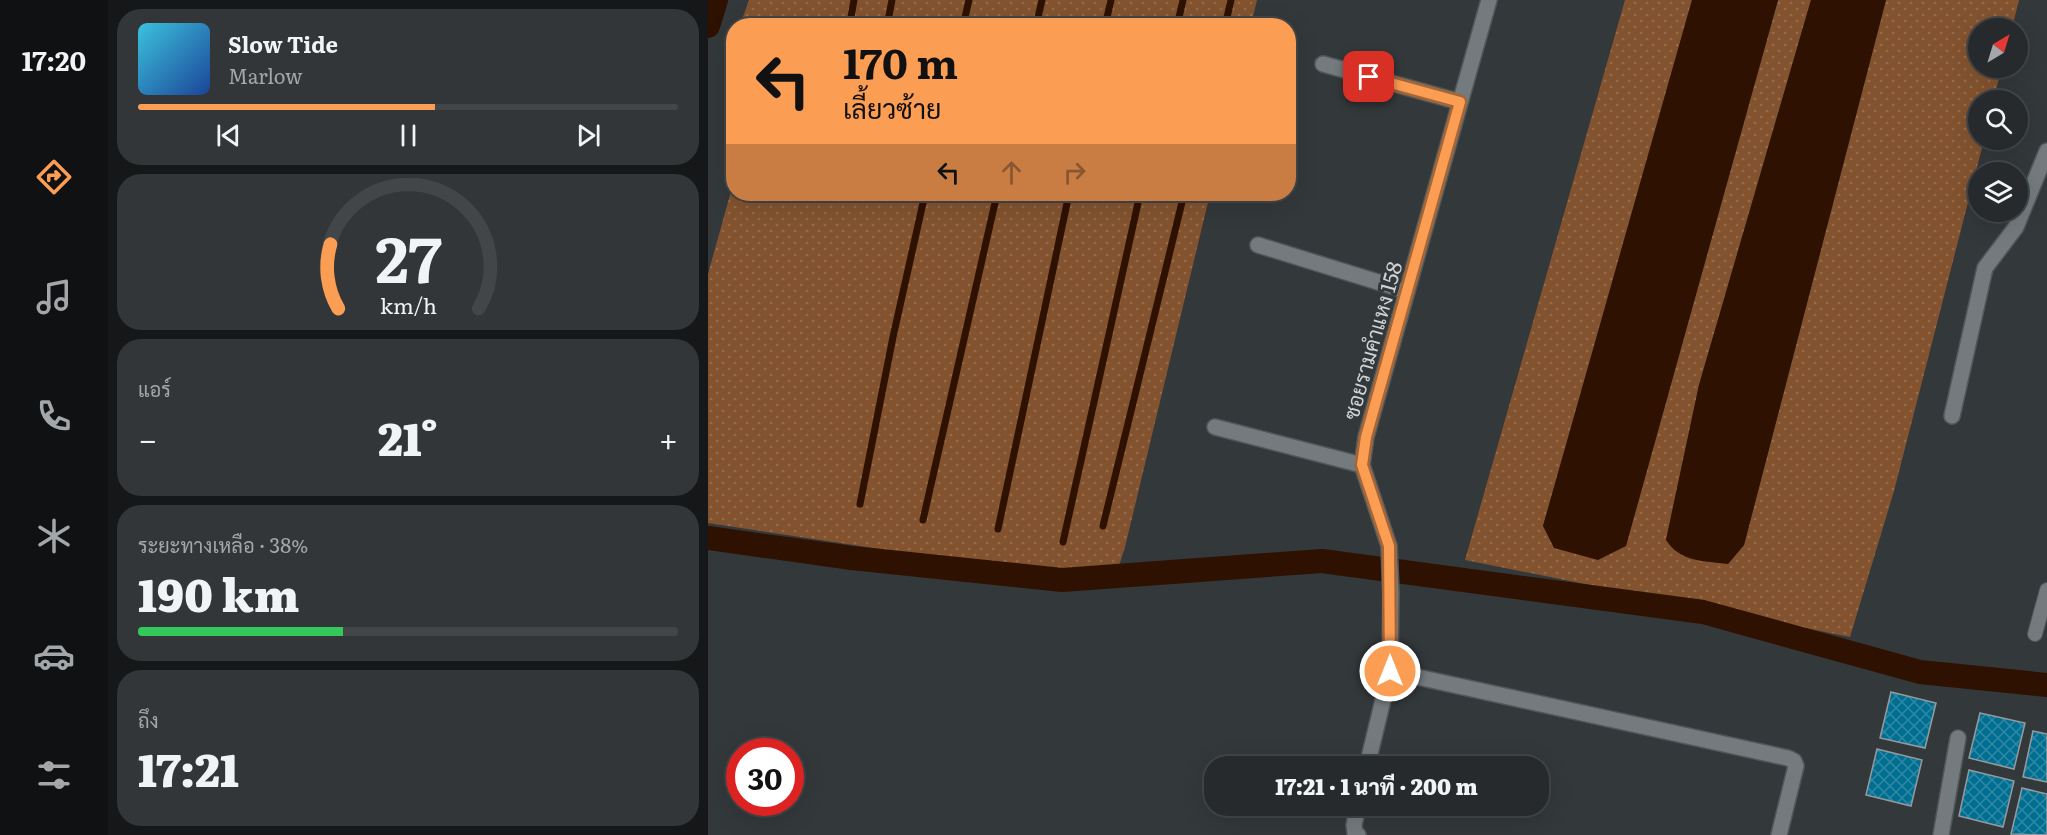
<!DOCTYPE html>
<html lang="th">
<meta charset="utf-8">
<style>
body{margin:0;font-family:Literata,Sarabun,serif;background:#323638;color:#f1f3f6;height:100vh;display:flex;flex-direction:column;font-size:22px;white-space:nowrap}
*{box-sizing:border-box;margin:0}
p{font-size:20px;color:#a4a7a9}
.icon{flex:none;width:33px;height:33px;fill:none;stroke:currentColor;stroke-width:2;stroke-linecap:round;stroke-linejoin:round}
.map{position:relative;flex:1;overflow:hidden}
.sheet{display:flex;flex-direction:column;gap:9px;padding:9px;background:#151718;width:600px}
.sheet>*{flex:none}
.hud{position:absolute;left:18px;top:18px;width:570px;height:183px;border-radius:24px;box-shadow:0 6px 24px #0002,0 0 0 2px #424648;background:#fc9d54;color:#111;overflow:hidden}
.needle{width:39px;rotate:38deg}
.buttons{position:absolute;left:1260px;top:18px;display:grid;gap:12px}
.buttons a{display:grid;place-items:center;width:60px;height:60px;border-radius:50%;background:#262a2c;box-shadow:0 6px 24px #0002,0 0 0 2px #424648;font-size:30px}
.speed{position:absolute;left:18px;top:738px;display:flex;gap:12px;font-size:30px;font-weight:700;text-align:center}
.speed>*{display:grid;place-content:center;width:78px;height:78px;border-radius:50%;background:#262a2c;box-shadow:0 6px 24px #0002,0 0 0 2px #424648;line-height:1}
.speed .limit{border:9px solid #d22;background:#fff;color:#111}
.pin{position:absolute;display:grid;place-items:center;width:51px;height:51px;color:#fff;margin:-26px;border-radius:12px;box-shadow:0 3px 9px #0006}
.me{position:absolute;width:66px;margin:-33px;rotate:0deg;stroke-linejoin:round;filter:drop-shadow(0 0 4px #0008)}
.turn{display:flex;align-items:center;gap:21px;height:126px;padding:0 18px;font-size:27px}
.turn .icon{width:78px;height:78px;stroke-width:2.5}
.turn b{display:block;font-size:42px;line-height:51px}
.lanes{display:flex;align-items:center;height:57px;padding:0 18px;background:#0003;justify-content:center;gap:30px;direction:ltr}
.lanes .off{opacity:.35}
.big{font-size:45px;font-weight:800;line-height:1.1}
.sheet .tile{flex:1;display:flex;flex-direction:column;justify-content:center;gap:9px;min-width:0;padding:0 21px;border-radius:24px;background:#323638}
.sheet .dial{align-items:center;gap:0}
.dial svg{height:156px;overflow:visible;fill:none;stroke:#424648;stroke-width:7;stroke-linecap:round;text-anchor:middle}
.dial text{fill:#f1f3f6;stroke:none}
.song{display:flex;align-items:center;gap:18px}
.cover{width:72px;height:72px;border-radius:9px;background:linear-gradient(135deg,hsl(190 70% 55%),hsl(220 70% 35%))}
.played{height:6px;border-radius:3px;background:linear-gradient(90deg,#fc9d54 55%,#424648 55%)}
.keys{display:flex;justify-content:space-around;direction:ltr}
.heat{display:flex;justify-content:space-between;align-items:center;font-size:33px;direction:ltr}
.charge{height:9px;border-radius:4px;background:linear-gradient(90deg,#34c759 38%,#424648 0)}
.trip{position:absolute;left:496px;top:756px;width:345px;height:60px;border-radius:24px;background:#262a2c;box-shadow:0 6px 24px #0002,0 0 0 2px #424648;font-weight:800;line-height:60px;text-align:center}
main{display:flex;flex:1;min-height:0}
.tabs{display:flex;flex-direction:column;width:108px;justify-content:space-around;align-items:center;background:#0f1112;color:#a4a7a9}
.tabs .icon{width:42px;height:42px}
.tabs .on{color:#fc9d54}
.tabs b{font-size:27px;color:#f1f3f6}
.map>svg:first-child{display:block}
</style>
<main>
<nav class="tabs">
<b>17:20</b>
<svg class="icon on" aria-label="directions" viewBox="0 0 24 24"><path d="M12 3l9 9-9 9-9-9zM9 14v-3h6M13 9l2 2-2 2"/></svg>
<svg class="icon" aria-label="music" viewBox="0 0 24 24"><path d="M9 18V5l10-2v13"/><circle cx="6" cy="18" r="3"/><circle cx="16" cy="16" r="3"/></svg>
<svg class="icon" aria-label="phone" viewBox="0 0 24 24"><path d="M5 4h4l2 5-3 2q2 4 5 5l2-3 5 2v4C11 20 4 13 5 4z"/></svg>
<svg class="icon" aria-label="climate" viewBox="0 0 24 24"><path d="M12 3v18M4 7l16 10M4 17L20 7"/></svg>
<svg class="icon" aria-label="car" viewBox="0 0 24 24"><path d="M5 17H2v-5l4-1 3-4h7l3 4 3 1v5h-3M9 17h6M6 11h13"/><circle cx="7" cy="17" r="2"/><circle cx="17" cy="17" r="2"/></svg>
<svg class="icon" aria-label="filters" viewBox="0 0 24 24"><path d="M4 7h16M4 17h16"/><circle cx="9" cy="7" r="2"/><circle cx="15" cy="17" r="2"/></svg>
</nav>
<section class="sheet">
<div class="tile">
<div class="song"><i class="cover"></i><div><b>Slow Tide</b><p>Marlow</p></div></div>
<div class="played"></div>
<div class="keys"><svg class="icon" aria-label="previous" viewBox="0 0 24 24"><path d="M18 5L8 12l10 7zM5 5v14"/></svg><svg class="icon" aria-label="pause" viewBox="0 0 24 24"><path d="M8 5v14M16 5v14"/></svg><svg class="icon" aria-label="next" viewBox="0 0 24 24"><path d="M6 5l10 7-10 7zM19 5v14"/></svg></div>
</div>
<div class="tile dial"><svg viewBox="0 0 100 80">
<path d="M14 69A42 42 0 1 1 86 69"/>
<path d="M14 69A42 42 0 0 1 10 36" stroke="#fc9d54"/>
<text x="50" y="56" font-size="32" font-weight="700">27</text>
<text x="50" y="72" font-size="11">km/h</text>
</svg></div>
<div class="tile"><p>แอร์</p>
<div class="heat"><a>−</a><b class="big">21°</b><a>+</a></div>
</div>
<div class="tile"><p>ระยะทางเหลือ · 38%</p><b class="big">190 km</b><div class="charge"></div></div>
<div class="tile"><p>ถึง</p><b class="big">17:21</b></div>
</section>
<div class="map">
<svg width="1339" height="835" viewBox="0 0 1339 835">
<defs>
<pattern id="grass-dots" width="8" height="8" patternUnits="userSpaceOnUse" patternTransform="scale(1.5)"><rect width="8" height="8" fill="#83532f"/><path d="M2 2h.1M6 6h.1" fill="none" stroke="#946b4c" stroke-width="1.8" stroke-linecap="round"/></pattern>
<pattern id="building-cross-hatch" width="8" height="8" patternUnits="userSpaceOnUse" patternTransform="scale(1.5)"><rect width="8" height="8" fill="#006e91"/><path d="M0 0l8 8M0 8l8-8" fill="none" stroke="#3088a5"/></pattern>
</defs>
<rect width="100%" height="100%" fill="#33383b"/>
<g fill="url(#grass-dots)">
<path d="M41,0h508l-6,25h-511z"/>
<path d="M917,0h67l-149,526 83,19 152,-545h33l-112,385 -33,155 62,24 16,-19 142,-545h133l-7,28h-34v40h24l-9,32h-15v40h6l-90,351 -44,146 -385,-77z"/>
<path d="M25,184l1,10h476l-85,353 -8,25 -104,-3 -305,-46v-249z"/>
</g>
<g fill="#2e1100">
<path d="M984,0h86l-152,546 -28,14 -44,-12 -11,-22z"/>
<path d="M1103,0h75l-142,545 -16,19c-24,-3 -48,-2 -62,-24l33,-155z"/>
</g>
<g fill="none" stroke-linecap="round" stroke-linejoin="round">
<g stroke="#2e1100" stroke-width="7">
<path d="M142,23l4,-23"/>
<path d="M179,26l5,-26"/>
<path d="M255,26l6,-26"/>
<path d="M328,26l6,-26"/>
<path d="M397,26l6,-26"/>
<path d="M469,26l6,-26"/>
<path d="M517,26l6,-26"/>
<path d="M152,504l33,-167 32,-143"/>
<path d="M215,520l74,-326"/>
<path d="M395,526l81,-332"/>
<path d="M290,529l71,-335"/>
<path d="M355,542l77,-348"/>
</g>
<g stroke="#2e1100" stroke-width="24">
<path d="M0,26l8,-26"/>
<path d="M0,538l144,20 210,22 260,-19 381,51 217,60 127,13"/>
</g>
</g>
<g fill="url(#building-cross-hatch)" stroke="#949b9e" stroke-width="1.5">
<path d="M1183,692l45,11 -11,45 -45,-10z"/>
<path d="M1272,713l45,10 -11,46 -45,-11z"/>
<path d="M1325,731l14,3v48l-24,-5z"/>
<path d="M1169,749l45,11 -11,46 -45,-11z"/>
<path d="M1261,770l45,11 -11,46 -44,-11z"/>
<path d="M1314,788l25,6v41l-36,-1z"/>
</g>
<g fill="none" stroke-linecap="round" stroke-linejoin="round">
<g stroke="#515658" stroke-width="16">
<path id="service" d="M1327,634l12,-44"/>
</g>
<g stroke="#515658" stroke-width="18">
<g id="minor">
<path d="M615,64l137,38"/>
<path d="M550,245l149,46"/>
<path d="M1244,416l33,-148 31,-41 31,-76"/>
<path d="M507,427l147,38"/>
<path d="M682,671l398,87 6,3 2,5 -17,69"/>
<path d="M659,766l23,-95 1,-78 -2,-47 -27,-81 4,-28 123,-437"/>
<path d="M650,835l-3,-2 -1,-8 4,-19"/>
<path d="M1233,835l17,-97"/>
</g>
</g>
<use href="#service" stroke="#747b7e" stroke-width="14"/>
<use href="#minor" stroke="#747b7e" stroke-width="15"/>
</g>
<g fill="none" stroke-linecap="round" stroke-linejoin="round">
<g stroke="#a46637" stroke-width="15">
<path id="route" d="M661,77l91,25 -94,335 -4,28 27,81 1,125"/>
</g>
<use href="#route" stroke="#fc9d54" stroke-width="10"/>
</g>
<g text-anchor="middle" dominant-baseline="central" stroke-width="6" stroke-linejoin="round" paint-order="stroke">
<g font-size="21" fill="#d1d4d6" stroke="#33383b">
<text transform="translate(663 340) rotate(-74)">ซอยรามคำแหง 158</text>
</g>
</g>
</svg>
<div class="buttons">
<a><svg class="needle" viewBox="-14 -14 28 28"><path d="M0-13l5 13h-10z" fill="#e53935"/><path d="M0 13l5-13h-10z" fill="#a4a7a9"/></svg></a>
<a><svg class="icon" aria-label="search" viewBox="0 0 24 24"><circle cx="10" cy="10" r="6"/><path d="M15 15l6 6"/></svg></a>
<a><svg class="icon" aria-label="layers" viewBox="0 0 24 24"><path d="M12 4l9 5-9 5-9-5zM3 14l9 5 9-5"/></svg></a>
</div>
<div class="speed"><div class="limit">30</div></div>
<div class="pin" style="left:661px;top:77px;background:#d93025"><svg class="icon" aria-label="arrive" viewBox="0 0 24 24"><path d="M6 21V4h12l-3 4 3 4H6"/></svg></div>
<svg class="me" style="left:682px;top:671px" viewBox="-20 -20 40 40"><circle r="17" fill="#fc9d54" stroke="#fff" stroke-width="3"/><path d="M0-11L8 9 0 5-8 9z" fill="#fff"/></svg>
<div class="trip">17:21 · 1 นาที · 200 m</div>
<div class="hud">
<div class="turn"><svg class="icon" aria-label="left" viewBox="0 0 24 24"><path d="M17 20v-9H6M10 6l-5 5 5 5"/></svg><div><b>170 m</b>เลี้ยวซ้าย</div></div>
<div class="lanes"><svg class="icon" aria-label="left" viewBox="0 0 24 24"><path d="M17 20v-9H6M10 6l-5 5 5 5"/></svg><svg class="icon off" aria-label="ahead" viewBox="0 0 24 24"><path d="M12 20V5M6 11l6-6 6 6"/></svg><svg class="icon off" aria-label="right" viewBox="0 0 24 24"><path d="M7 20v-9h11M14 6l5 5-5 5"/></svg></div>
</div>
</div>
</main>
